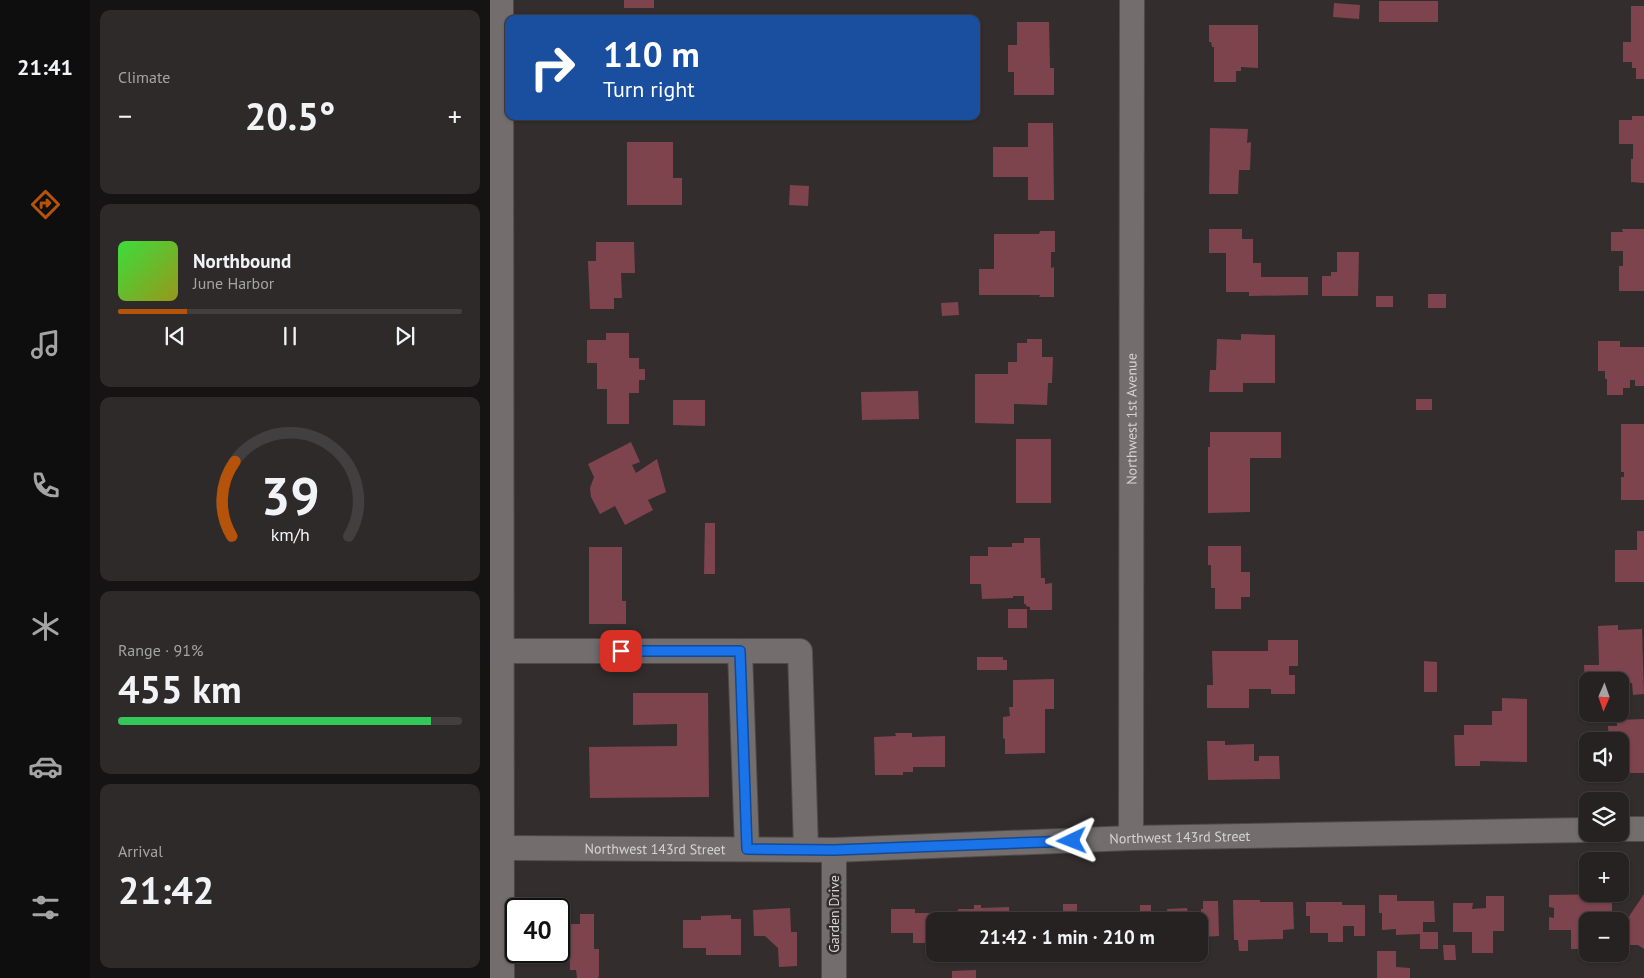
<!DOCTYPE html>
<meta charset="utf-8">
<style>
body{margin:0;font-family:"PT Sans",sans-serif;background:#2e2a2a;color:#f1f3f6;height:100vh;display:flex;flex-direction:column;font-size:19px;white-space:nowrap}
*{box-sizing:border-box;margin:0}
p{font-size:16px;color:#a4a4a5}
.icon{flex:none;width:28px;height:28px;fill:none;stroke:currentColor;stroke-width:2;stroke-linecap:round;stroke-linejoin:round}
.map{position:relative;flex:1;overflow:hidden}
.drawer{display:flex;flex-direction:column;gap:10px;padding:10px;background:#151313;width:400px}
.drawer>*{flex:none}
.banner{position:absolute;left:15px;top:15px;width:475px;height:105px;border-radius:10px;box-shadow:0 1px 4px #0004,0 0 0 1px #423f40;background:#1a4fa0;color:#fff;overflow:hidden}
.needle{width:32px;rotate:182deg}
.controls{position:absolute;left:1089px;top:672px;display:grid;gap:10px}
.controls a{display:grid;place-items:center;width:50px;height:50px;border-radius:10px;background:#262222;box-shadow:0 1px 4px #0004,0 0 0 1px #423f40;font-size:25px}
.speed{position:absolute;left:15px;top:898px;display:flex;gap:10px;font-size:25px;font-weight:700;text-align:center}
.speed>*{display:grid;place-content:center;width:65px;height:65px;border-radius:50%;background:#262222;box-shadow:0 1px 4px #0004,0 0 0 1px #423f40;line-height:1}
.speed .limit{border:2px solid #111;border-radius:8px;background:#fff;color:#111}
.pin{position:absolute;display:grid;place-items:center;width:42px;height:42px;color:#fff;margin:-21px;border-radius:10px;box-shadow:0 2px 8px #0006}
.me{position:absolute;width:55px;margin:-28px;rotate:268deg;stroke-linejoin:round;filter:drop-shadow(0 0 4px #0008)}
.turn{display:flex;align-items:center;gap:18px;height:105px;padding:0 15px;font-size:22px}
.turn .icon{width:65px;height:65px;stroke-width:2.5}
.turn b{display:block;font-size:35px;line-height:42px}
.big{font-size:38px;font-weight:800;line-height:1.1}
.drawer .tile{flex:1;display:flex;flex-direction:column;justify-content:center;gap:8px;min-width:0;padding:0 18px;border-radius:10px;background:#2e2a2a}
.drawer .dial{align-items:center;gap:0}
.dial svg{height:130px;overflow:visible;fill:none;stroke:#423f40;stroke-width:7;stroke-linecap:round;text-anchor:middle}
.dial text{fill:#f1f3f6;stroke:none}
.song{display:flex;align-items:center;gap:15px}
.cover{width:60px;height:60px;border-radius:8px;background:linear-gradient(135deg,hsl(120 70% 55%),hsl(60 70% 35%))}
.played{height:5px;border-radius:2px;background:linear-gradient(90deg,#b45309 20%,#423f40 20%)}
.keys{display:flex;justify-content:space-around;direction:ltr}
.heat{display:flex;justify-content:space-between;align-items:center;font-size:28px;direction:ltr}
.charge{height:8px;border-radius:4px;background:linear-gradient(90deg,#34c759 91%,#423f40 0)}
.trip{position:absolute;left:436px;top:912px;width:282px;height:50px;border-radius:10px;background:#262222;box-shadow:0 1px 4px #0004,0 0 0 1px #423f40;font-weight:800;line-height:50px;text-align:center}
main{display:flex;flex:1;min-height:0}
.dock{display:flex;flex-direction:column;width:90px;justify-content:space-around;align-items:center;background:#0f0e0e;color:#a4a4a5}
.dock .icon{width:35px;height:35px}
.dock .active{color:#b45309}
.dock b{font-size:22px;color:#f1f3f6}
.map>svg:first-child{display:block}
</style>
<main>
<nav class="dock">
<b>21:41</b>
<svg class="icon active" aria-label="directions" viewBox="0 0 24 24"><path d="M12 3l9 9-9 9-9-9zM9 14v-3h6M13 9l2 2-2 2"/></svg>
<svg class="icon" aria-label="music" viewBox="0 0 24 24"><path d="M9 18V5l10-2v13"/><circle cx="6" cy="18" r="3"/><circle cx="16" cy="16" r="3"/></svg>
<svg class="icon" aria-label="phone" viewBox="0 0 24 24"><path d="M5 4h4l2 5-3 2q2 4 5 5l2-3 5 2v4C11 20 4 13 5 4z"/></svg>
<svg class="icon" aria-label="climate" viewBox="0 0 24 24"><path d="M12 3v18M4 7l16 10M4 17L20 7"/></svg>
<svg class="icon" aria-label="car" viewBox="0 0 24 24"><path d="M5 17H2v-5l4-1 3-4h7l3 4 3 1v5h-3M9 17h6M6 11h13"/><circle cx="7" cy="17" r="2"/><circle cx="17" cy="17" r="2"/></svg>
<svg class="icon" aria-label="filters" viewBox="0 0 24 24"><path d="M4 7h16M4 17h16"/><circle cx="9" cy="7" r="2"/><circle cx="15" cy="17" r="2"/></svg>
</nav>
<section class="drawer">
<div class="tile"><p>Climate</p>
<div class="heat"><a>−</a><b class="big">20.5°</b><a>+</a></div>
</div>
<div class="tile">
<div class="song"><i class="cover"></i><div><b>Northbound</b><p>June Harbor</p></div></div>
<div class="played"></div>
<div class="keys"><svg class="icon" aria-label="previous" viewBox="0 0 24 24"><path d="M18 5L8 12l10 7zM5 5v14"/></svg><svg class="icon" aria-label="pause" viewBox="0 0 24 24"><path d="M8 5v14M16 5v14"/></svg><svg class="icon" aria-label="next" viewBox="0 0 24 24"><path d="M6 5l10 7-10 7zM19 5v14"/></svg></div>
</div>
<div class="tile dial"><svg viewBox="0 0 100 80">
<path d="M14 69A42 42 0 1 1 86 69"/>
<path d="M14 69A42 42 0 0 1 16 23" stroke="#b45309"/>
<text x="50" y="56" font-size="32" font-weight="700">39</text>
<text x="50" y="72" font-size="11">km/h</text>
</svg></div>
<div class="tile"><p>Range · 91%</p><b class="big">455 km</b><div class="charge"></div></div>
<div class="tile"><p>Arrival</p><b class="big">21:42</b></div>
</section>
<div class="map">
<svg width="1154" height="978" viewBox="0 0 1154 978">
<rect width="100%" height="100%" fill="#332d2e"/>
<g fill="#7d444e">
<rect x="134" y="0" width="30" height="8"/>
<rect x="889" y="1" width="59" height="21"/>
<path d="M844,3l26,2 -1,14 -26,-2z"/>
<path d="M1141,6h13v73h-8v-11h-4v-6h-9v-20h8z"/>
<path d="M527,22h32l1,46h4v27h-40v-23h-6v-27h9z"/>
<path d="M719,25h49v43l-17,-1v4h-5v11h-22v-35h-2l-1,-5h-2z"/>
<path d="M1142,116h12v67l-13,-1v-23h2v-15h-14v-24h13z"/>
<path d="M538,123h25l1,77h-26v-23h-35v-30h35z"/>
<path d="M720,128l38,1 -1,14 4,-1 -1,28h-11l-1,24h-29z"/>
<path d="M137,142h46v36h9v27h-55z"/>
<path d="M300,185l19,1 -1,20 -19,-1z"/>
<path d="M719,229h33v10h11v24h8v14h47v18l-59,1v-4h-23v-39h-17z"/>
<path d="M1132,229h22v62h-25v-25h4v-15h-12v-19h12z"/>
<path d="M550,231h15v21h-4v16l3,-1v30h-15l1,-2h-61v-26h15v-35h45z"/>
<path d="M106,242h38l1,31h-14l1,25h-8v11h-24l-2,-48h8z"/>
<path d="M847,252h22l-1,44h-36v-20h9v-4h6z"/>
<rect x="938" y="294" width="18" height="14"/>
<rect x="886" y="296" width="17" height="11"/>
<path d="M468,302l1,13 -17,1 -1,-13z"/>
<path d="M116,333h23v25h10v11h6v11h-6v13h-10v31h-22v-35h-10v-26h-10v-23h19z"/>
<path d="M751,334l34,1v48h-32v9h-34l1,-22h6l1,-31 24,1z"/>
<path d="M537,339h15v18h11l-1,26h-4l-1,22 -33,-1v20l-39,-1v-49h33v-12h9v-19h10z"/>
<path d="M1108,341h22v6h24v39h-9v-6h-5v8h-7v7h-16v-16h-2v-8h-7z"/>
<path d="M428,391l1,28 -57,1 -1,-28z"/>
<rect x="926" y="399" width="16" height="11"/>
<path d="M183,400h32v26l-32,-1z"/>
<path d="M1131,424h23v76h-23v-23h3v-5h-3z"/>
<path d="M720,432h71v26h-31v54l-42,1v-66h2z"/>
<rect x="526" y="439" width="35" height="64"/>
<path d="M141,442l9,20 -8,3 4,8 21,-14 9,33 -18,8 5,10 -28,15 -10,-19 -15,8 -9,-17 -1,-9 4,-11 -6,-13z"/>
<path d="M215,523h10v51h-11z"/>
<path d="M1147,531h7v51h-29v-32h22z"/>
<path d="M534,538h16l1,40h4v6l7,-1v27h-22v-3l-4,-1v-2h-2v-8h-11v2l-31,1 -1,-15h-11v-28h18v-9h24v-4h12z"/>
<path d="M718,546h33v26h9v25h-9v12h-26v-21h-4v-23h-3z"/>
<path d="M99,547h33v54h4v23h-37z"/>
<rect x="518" y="609" width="19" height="19"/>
<path d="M1128,625v5l24,-1 2,65 -11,1 -1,-12 -44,-2v3h-3l-1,-19h15l-1,-39z"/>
<path d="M778,640h30v26h-9v9h6v19h-24v-5h-22v19h-42v-23h6l-1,-34h56z"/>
<path d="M487,657h26v3h4v10h-30z"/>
<path d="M934,661l13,1v30h-13z"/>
<path d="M564,679v30h-9v44l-40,1v-15l-2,-1v-21l7,-1 -1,-9h4v-27z"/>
<path d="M143,693h75l1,104 -119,1 -1,-51 88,-1v-22l-44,1z"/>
<path d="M1012,698l25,1v63l-47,-1v5h-25l-1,-31h10v-10h28v-14h10z"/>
<path d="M1154,719v54h-24v-32h-11l-1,-15h9v-6z"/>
<path d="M405,733h17v4l33,-1v31h-32v5h-10v3h-28l-1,-38 22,-1z"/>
<path d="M717,741h18v4l29,-1v17h5v-5h20l1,23 -72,1z"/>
<path d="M1122,894v27h-24v28h-17v-19h-22v-13l5,1v-10l-5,-1v-12z"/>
<path d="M1154,894v55l-6,-4h-13v-28l3,1z"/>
<path d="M889,895h18v6h37l1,21h-12v10h15v17h-18v-15l-24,1v-6l-14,1v-17h-3z"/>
<path d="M996,896h18v35h-11v22h-21v-21h-19v-29h20l-1,6 14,-1z"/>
<path d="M743,900h27v2h33l1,27 -11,1v9l-35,1v11h-9l-1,-11h-4z"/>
<path d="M713,901h15l1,35 -19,1v-16h-32l-1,-12 20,-1 1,6 13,-1v-4h2z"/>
<path d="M816,902h36v3h23v31h-11v-10h-11v16h-15v-9h-18v-17h-4z"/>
<path d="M573,904h14v17h-51v-9l20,-1v6h13v-4l4,-1z"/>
<path d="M484,905h7v3l28,-1 1,14h-52v-12h16z"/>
<path d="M650,905h11v16h-51v-8l19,-1 1,5h20z"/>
<path d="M300,908l1,24h6v34l-18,1 -1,-19 -13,-12h-11l-1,-26z"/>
<path d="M401,909h24v4h18v30h-20v-10h-22z"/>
<path d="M90,914h14v35h5v28l-2,1h-20l-1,-8h-6l-1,-46h11z"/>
<path d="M241,915v4h10v36h-35v-7h-23v-28h18v-4z"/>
<path d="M953,945h12l1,15h-12z"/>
<path d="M887,951h19v16l14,1v10h-33z"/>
<path d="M553,954h27v3l-27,1z"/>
<path d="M486,970v8h-24v-7z"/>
</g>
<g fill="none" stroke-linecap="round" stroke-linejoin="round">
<g stroke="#4f4a4b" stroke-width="26">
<g id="minor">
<path d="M11,0l1,978"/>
<path d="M12,651h298l6,198"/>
<path d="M250,651l7,198"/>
<path d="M1130,829h24"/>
<path id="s1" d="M641,838l1,-838"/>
<path id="s2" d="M0,848l344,2 297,-12 457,-8"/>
<path d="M344,850v128"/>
</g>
</g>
<use href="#minor" stroke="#736d6e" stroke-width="24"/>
</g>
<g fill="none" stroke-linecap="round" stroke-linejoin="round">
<g stroke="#114b97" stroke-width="12">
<path id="route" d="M131,651h119l7,198 87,1 238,-9"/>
</g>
<use href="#route" stroke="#1a73e8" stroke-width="9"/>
</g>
<g text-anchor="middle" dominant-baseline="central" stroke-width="5" stroke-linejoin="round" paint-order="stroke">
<g font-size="14" fill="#d7d3d3" stroke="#332d2e">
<text stroke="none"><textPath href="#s1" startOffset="419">Northwest 1st Avenue</textPath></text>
<text stroke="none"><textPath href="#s2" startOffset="690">Northwest 143rd Street</textPath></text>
<text stroke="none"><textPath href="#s2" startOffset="165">Northwest 143rd Street</textPath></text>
<text transform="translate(344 914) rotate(-90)">Garden Drive</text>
</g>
</g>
</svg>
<div class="controls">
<a><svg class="needle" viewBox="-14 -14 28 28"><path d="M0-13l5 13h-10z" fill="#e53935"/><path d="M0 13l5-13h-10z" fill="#a4a4a5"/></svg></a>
<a><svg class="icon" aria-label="sound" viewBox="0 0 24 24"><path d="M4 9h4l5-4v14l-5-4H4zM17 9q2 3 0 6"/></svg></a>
<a><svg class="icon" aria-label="layers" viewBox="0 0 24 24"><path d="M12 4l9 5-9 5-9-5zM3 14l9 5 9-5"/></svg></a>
<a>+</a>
<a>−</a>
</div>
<div class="speed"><div class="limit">40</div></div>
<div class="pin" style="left:131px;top:651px;background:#d93025"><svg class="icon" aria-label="arrive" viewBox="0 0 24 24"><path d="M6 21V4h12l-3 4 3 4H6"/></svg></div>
<svg class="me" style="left:582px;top:841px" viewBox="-20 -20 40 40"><path d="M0-17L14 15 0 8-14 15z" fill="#1a73e8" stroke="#fff" stroke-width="4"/></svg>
<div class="trip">21:42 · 1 min · 210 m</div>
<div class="banner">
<div class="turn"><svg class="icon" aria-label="right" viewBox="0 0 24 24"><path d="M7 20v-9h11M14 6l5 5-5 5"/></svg><div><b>110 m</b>Turn right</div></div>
</div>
</div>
</main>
